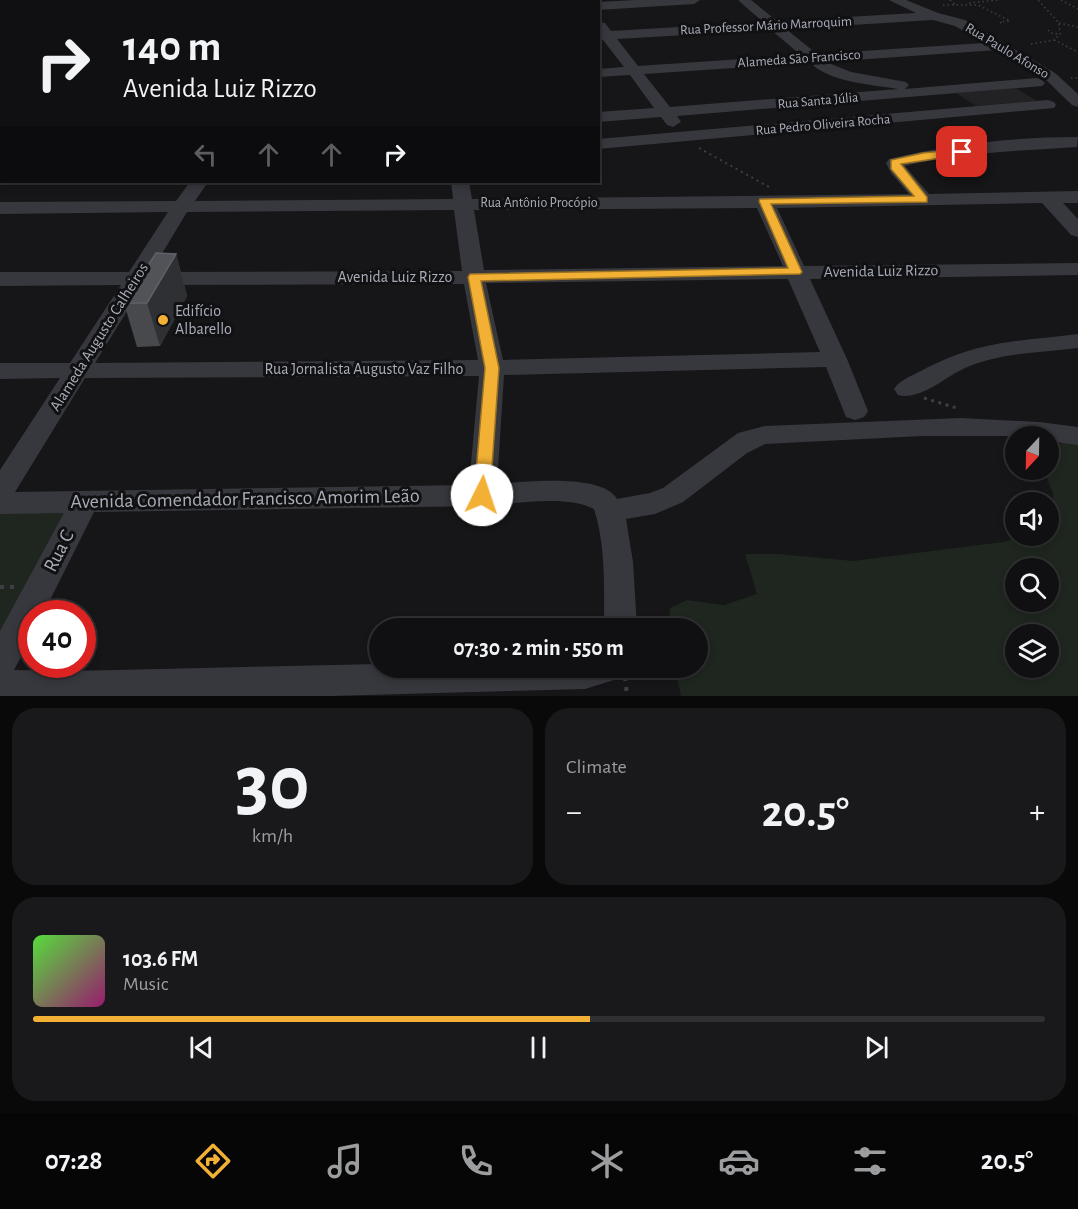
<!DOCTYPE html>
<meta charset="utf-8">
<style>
body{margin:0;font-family:"Alegreya Sans",sans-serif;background:#19191b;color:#f1f3f6;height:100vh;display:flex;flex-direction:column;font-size:22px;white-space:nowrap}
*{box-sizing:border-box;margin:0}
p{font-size:20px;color:#9c9d9f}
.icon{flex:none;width:33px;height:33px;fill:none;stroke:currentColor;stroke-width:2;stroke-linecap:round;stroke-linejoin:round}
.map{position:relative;height:696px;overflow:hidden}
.panel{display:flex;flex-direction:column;gap:12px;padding:12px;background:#09090a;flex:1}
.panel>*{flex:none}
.hud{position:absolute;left:0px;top:0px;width:600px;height:183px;box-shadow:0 3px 9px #0003,0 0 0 2px #303032;background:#101012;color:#f1f3f6;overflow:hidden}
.needle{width:39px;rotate:202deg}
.fabs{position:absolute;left:1005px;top:426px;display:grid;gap:12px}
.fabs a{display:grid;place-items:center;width:54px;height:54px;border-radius:50%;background:#101012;box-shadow:0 3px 9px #0003,0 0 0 2px #303032;font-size:30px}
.speed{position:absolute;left:18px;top:600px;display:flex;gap:12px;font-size:30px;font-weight:700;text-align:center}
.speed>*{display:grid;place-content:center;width:78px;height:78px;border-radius:50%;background:#101012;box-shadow:0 3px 9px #0003,0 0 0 2px #303032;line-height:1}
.speed .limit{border:9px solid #d22;background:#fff;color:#111}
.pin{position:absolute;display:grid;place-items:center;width:51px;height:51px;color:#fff;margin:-26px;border-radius:12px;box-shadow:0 3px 9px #0006}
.me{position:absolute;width:66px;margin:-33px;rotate:4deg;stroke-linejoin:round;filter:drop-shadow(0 0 4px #0008)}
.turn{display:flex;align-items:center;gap:21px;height:126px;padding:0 24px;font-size:27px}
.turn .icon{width:78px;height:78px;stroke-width:2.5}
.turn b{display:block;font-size:42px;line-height:51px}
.lanes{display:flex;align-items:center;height:57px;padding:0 24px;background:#0003;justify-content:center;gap:30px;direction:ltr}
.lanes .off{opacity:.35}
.big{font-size:45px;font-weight:700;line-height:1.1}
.panel .tile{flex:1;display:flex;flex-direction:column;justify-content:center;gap:9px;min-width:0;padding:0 21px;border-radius:24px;background:#19191b}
.panel .dial{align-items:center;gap:0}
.dial b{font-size:78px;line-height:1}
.song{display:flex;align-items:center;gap:18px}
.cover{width:72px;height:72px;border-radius:9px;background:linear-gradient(135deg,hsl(110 70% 55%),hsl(320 70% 35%))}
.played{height:6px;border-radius:3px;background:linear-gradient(90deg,#f2b134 55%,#303032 55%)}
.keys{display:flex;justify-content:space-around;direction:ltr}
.heat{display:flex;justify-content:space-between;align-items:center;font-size:33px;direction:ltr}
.panel .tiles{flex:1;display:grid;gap:12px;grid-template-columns:1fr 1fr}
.tile:last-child{grid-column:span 2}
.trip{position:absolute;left:369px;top:618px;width:339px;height:60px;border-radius:30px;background:#101012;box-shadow:0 3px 9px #0003,0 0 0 2px #303032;font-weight:700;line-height:60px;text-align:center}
.tabs{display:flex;height:96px;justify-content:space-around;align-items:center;background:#060607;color:#9c9d9f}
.tabs .icon{width:42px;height:42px}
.tabs .selected{color:#f2b134}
.tabs b{font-size:27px;color:#f1f3f6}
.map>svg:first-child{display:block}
</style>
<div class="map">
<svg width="1078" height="696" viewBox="0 0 1078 696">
<rect width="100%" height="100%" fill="#161618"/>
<path fill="#222225" d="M1016,88l21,13 -61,5 -20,-13z"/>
<g fill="#1e261f" fill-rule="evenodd">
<path d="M1065,442l13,2v252h-397l-6,-28h23v-40h-30l2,-20 17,-8 37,5 33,-11 -12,-40h34l74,7 150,-19 20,-6h25l1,-15 6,-5 -2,-22 -9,-24h4l1,-22zM1016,568h32v34h-32zM1016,634h32v34h-32z"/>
<path d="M72,510l-72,144v-142z"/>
</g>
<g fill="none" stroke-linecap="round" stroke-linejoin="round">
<g stroke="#3d3f44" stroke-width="1.5" stroke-dasharray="1.5 3" stroke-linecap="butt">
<path d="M950,0l6,5"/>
<path d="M1061,0l17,9"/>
<path d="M969,3l29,-3"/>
<path d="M943,5h35l32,16 -10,1 2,2"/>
<path d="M1059,23l19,4"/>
<path d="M1048,30l3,3 9,1"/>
<path d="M1054,40l24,12"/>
<path d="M1031,44l23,-4 6,-6 -1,-11 -21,-23"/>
<path d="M1071,78h7"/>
</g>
<path stroke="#3d3f44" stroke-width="2" stroke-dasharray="2 4" stroke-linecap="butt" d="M699,148l70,39"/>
<path stroke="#3d3f44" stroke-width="3" stroke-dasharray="3 4.5" stroke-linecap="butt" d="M924,398l36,11"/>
<g stroke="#3d3f44" stroke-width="4" stroke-dasharray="4 6" stroke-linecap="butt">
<path d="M0,587h16"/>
<path d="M625,677l2,19"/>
</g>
<g fill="#37383d" fill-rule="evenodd">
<rect x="155" y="0" width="12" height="2"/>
<path d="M187,0h27l-28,2z"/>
<rect x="323" y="0" width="12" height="2"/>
<rect x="413" y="0" width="12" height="2"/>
<path d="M514,0h19l-20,2z"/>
<path d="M635,0h65l-6,4 -96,6v-8z"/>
<path d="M738,0h13l26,21 139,-8 -27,-13h17l32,13 27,7 90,53 23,21v13l-6,-2 -27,-26 -48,-29 -171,12 25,10 55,10 3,3 -4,4 132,-11 5,2 3,3 -3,3 -365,30 4,6 -8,5 -6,-2 -6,-8 -63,5v-10l56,-4 -24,-33 -32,2v-8l26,-2 -21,-27h-5v-18l7,1 6,8 152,-9zM933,20l22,6 29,17 -167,11 -31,-25zM771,30l30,25 -163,11 -21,-27zM810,63c23,20 59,21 88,26l-228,18 -26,-33z"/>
<path d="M0,30h2l-2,9z"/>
<rect x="0" y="65" width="2" height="8"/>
<path d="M1048,100l6,2 2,3 -2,3 -456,41v-10z"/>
<path d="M2,121v11h-2v-10z"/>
<path d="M1078,137l-1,10c-57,4 -117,5 -172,19l24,28 149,-3v12h-15l15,16v18l-7,-2 -29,-32 -265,5 27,58 274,-3v12l-268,4 37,80 21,52 -4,6 -9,3 -9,-3 -20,-50 -322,8 -7,109c27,-2 105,-11 120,15l33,-6 13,-5 75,-55 27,-7 196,-8 78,4 39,5v18l-30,-4v-5h-126l-157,8 -18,9 -64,49 -28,12 -29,5 7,43 4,66h-33c0,-39 2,-82 -10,-119 -27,-15 -81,-5 -112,-3l-388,6 -51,102h-11v22l-18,34 58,1 308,-7v4h242l-5,11 -32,10 -254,7h-331v-65l64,-118 -64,1v-44l60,-92 -60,1v-16h70l51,-78 -121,1v-14h129l39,-60 -168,2v-12l176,-1 14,-19h18l-13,19 258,-2 -2,-17h18l3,17 437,-5 -18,-21 -5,-10 3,-4c60,-15 127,-22 189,-22zM757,208l26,58 -299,4 -10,-60zM454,210l8,61 -311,1 36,-60zM788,279l32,73 -317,8 -17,-77zM464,284l14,76 -383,3 48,-78zM479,376l-10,109 -454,7 70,-114z"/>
<rect x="0" y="154" width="2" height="10"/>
<path d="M1078,334v14c-39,5 -77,4 -113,20 -20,9 -45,33 -67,27l-4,-6c6,-9 17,-13 27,-18 58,-31 95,-29 157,-37z"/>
</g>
</g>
<path fill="#47494d" d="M176,254l11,42 -27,50 -23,1 -13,-44z"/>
<g fill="#2f3033">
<path d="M0,0h1l1,2v12l-2,1z"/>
<path d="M176,254l11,42 -27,50 -13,-43z"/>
</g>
<path fill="#525359" stroke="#5f6168" stroke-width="1.5" d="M156,253l20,1 -29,49h-23z"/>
<path fill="#f2b134" stroke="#9d7322" stroke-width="1.5" d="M962,149l5,3 -1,2 -65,10 26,33v5l-156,2 31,68 -2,2 -319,7 18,87 -9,127 -2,5h-12l-2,-5 11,-127 -17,-91 2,-3 318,-6 -29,-67 1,-2 154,-3 -23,-27v-9l32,-7z"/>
<circle fill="#f2b134" stroke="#111113" stroke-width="2" cx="163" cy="320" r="6"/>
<g text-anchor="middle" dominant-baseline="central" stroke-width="6" stroke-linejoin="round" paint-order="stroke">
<g font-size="14" fill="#a8adb8" stroke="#111113">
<text transform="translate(766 26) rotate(-3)">Rua Professor Mário Marroquim</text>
<text transform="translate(1007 51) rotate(31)">Rua Paulo Afonso</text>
<text transform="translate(799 59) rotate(-4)">Alameda São Francisco</text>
<text transform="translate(818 101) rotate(-5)">Rua Santa Júlia</text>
<text transform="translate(823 125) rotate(-5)">Rua Pedro Oliveira Rocha</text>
<text x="539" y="203">Rua Antônio Procópio</text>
</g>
<g font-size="16" fill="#a8adb8" stroke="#111113">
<text transform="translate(881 271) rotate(-1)">Avenida Luiz Rizzo</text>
<text x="395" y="277">Avenida Luiz Rizzo</text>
<text transform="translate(99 337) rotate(-58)">Alameda Augusto Calheiros</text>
<text x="364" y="369">Rua Jornalista Augusto Vaz Filho</text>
</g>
<g font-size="16" fill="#a8adb8" stroke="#111113" text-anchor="start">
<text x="175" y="311">Edifício<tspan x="175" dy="18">Albarello</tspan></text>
</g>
<g font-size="20" fill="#a8adb8" stroke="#111113">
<text transform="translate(245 499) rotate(-1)">Avenida Comendador Francisco Amorim Leão</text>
<text transform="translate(59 551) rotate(-63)">Rua C</text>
</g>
</g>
</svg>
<div class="fabs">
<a><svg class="needle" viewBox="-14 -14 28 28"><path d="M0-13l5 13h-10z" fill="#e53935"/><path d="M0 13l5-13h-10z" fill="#9c9d9f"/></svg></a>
<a><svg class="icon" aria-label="sound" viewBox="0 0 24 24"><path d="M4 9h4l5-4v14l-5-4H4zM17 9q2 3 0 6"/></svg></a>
<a><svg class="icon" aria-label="search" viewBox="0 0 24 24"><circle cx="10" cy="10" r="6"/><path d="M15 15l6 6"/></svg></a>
<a><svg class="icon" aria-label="layers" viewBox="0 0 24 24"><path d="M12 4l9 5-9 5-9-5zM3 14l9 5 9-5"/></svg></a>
</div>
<div class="speed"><div class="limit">40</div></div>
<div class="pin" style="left:962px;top:152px;background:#d93025"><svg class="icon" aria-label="arrive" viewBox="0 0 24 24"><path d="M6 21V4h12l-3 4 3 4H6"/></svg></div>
<svg class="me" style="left:482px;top:495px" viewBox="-20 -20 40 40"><circle r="19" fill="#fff"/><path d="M0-13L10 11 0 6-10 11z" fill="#f2b134"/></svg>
<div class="trip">07:30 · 2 min · 550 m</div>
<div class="hud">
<div class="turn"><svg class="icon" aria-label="right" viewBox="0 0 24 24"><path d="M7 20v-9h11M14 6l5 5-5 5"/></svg><div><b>140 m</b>Avenida Luiz Rizzo</div></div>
<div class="lanes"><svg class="icon off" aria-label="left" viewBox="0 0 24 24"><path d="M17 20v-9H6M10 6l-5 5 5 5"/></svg><svg class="icon off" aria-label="ahead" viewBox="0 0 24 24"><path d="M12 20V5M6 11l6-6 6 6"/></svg><svg class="icon off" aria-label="ahead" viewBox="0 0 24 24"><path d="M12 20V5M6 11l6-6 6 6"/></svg><svg class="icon" aria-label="right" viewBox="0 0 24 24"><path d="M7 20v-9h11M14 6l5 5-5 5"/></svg></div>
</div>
</div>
<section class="panel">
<div class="tiles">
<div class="tile dial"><b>30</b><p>km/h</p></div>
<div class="tile"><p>Climate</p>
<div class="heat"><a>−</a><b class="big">20.5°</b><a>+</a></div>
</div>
<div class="tile">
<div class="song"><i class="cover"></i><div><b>103.6 FM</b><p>Music</p></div></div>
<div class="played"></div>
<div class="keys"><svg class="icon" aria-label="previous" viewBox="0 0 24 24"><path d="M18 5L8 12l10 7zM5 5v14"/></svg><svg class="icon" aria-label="pause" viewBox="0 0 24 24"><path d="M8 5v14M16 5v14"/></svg><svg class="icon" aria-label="next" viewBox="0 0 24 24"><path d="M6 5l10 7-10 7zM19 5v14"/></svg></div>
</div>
</div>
</section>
<nav class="tabs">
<b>07:28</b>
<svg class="icon selected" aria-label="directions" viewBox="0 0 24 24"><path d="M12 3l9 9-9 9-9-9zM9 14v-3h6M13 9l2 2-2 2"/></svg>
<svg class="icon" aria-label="music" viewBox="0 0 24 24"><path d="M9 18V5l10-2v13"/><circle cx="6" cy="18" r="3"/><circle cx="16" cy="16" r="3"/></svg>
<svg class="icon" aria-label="phone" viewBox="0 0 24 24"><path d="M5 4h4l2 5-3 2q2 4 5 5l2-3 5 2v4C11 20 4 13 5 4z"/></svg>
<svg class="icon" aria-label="climate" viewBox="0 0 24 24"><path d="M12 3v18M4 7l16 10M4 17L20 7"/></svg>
<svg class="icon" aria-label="car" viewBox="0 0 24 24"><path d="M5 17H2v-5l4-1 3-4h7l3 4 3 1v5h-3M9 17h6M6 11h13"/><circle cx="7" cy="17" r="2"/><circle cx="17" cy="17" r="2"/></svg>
<svg class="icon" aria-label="filters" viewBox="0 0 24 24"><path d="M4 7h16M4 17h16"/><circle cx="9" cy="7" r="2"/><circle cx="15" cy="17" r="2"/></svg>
<b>20.5°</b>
</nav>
